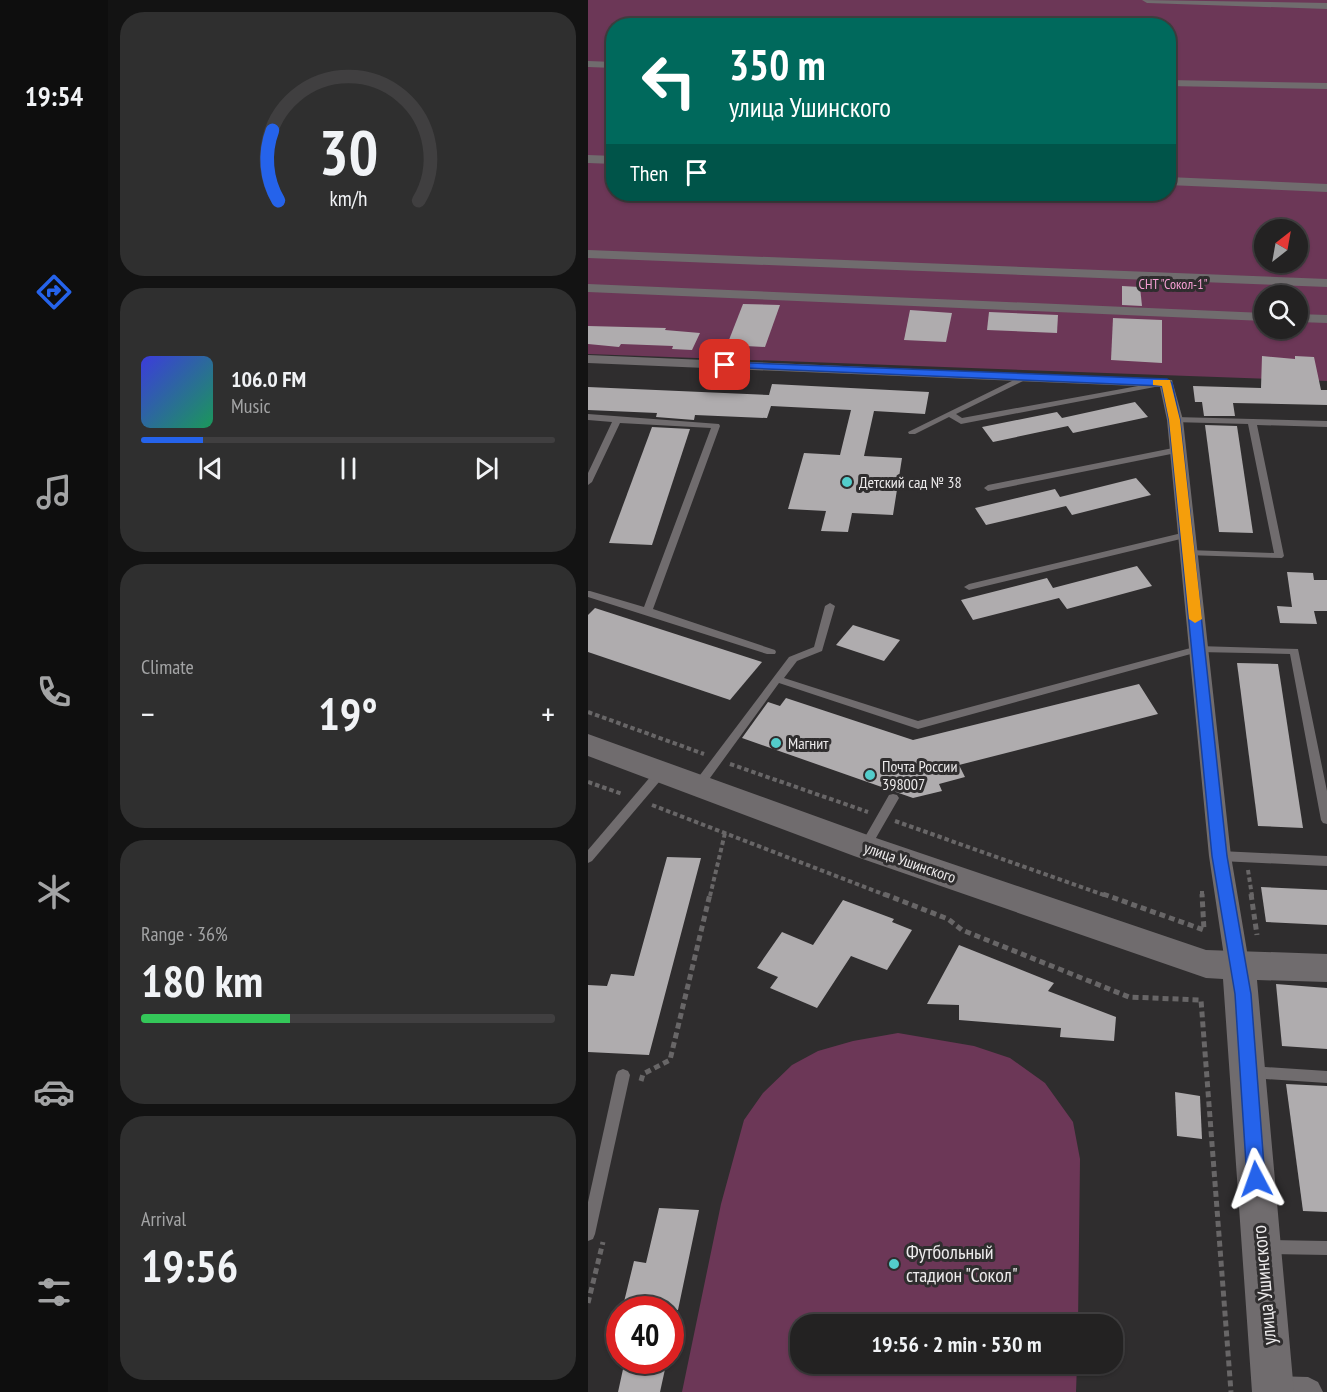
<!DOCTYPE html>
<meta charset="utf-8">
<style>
body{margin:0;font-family:"PT Sans Narrow",sans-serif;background:#2f2f2f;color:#f1f3f6;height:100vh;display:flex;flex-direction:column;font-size:22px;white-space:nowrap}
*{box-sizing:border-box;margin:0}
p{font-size:20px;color:#a3a4a5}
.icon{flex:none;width:33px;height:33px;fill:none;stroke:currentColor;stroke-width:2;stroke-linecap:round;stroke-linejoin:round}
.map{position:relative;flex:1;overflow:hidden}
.details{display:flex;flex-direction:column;gap:12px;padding:12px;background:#131313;width:480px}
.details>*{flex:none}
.hud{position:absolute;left:18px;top:18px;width:570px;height:183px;border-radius:24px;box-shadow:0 2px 4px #0004,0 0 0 2px #403f40;background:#00695c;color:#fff;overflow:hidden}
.needle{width:39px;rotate:31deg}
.controls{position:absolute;left:666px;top:219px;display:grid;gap:12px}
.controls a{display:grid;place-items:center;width:54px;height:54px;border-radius:50%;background:#232222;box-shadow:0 2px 4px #0004,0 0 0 2px #403f40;font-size:30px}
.speed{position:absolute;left:18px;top:1296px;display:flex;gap:12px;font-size:30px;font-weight:700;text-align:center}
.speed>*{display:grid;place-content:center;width:78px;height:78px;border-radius:50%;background:#232222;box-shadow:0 2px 4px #0004,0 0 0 2px #403f40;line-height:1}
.speed .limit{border:9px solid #d22;background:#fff;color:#111}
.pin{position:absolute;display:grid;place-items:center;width:51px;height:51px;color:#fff;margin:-26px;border-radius:12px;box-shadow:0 3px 9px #0006}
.me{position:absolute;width:66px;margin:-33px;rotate:356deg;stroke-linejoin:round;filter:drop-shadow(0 0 4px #0008)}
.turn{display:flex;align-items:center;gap:21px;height:126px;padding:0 24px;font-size:27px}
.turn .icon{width:78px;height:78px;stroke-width:2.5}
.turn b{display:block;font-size:42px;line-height:51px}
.then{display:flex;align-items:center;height:57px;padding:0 24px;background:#0003;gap:12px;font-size:22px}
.big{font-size:45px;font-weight:600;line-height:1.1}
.details .tile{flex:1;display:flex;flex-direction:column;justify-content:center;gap:9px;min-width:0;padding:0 21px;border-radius:24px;background:#2f2f2f}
.details .dial{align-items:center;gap:0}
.dial svg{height:156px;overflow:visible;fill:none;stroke:#403f40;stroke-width:7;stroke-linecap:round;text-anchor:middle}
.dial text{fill:#f1f3f6;stroke:none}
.song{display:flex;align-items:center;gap:18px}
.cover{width:72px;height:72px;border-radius:9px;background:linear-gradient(135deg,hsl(240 70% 55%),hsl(150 70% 35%))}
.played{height:6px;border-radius:3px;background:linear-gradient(90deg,#2563eb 15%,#403f40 15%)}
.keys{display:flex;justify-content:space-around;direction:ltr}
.heat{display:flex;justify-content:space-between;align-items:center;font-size:33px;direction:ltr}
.charge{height:9px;border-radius:4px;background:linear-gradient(90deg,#34c759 36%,#403f40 0)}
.trip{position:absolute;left:202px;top:1314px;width:333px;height:60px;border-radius:24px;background:#232222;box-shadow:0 2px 4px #0004,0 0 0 2px #403f40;font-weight:600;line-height:60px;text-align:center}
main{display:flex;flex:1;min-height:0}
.dock{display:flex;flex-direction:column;width:108px;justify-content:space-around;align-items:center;background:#0e0e0e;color:#a3a4a5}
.dock .icon{width:42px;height:42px}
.dock .on{color:#2563eb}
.dock b{font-size:27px;color:#f1f3f6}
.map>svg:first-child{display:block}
</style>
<main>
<nav class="dock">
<b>19:54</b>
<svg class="icon on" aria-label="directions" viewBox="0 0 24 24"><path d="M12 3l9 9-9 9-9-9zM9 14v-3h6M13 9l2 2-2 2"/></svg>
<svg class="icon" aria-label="music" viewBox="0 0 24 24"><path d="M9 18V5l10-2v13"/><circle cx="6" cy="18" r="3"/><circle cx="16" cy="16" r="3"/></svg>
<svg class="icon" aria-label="phone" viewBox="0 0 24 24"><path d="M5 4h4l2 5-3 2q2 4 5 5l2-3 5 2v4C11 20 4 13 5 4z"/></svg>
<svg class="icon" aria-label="climate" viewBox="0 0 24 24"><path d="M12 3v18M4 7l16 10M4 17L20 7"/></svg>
<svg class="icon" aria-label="car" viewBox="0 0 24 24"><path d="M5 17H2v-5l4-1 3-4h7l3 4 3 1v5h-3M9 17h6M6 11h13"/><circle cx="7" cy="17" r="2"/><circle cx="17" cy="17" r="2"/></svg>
<svg class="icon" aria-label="filters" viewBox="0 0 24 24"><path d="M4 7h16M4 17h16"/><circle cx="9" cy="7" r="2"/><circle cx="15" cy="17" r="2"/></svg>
</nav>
<section class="details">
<div class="tile dial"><svg viewBox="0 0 100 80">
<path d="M14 69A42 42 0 1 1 86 69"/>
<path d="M14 69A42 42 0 0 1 11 33" stroke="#2563eb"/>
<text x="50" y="56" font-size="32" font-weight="700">30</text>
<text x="50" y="72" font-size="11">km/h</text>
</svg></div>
<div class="tile">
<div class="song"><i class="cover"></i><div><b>106.0 FM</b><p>Music</p></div></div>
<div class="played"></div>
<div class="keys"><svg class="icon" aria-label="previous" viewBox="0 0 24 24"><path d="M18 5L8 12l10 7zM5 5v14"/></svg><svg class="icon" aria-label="pause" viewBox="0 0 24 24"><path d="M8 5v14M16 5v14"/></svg><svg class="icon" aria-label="next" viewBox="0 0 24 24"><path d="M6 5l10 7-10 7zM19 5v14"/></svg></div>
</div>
<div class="tile"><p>Climate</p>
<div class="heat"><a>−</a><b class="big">19°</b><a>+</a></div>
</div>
<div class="tile"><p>Range · 36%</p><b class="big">180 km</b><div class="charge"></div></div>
<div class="tile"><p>Arrival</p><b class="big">19:56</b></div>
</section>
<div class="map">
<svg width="739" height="1392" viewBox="0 0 739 1392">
<rect width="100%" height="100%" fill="#2f2d2e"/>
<g fill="#6c3757" fill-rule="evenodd">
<path d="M0,0h739v381l-739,-27zM26,26h554v168h-554zM676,230h34v32h-34zM676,296h34v32h-34z"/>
<path d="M310,1033l76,13 36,12 35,25 28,39 7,37 -2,165h-277v40h276l-1,28h-394l39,-188 23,-84 19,-27 29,-28 26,-14 35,-10z"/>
</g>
<g fill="#afacae">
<path d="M534,286l18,1 2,19 -20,-1z"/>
<path d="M155,304l37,1 -15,42 -38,-2z"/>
<path d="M322,310l42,3 -6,29 -42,-2z"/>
<path d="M401,312l69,3 -1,18 -70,-3z"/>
<path d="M525,318l49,2v43l-51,-3z"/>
<path d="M0,326l78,2 -1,2 35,3 -8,17 -20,-1 1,-3 -52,-2 -2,3 -31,-3z"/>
<path d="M674,356l33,3v-3l19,1 7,33h6v15l-94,-2 2,13h-31l-2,-14h-7l-2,-16 68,2z"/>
<path d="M184,384l157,8 -4,22 -51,-3 -10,45 38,2 -9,57 -41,-2 -4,19 -27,-1 5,-20 -38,-2 16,-56 36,2 11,-45 -80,-4 -4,12 -72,-3 -1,5 -38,-3 1,-4 -69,-3v-23l181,8z"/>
<path d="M547,402l13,15 -75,16 -5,-7 -75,16 -11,-15 75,-15 5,6z"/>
<path d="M617,425l32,1 16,107 -34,-1z"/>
<path d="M64,427l38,2 -38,116 -43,-2z"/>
<path d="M548,478l15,17 -79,20 -6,-9 -80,19 -11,-17 80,-19 5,8z"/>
<path d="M549,566l15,20 -85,23 -8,-11 -86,22 -12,-20 86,-22 6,10z"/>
<path d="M699,572l26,1 1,7h13v31h-13l3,13 -37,-1 -3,-17 15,1z"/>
<path d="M7,608l167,54 -32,38 -142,-48v-37z"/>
<path d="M265,625l47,15 -16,21 -48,-16z"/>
<path d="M649,663l41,1 25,164 -45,-2z"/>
<path d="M551,684l19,30 -199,51 6,12 -26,7 3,7 -29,7 -171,-60 26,-36 12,4 6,-8 127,42z"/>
<path d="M79,857l34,1 -52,197 -61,-3v-67l19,1 4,-12 23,2z"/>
<path d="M673,887l66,3v35l-61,-3z"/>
<path d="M255,900l51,19 -2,3 20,8 -25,40 -36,-14 -34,52 -47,-20 8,-11 -21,-9 25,-36 31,13z"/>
<path d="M371,945l95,38 -6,8 68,26 -2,24 -54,-4 1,-9 -102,-8v-15l-32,-1z"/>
<path d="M688,984l51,4v61l-45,-3z"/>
<path d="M698,1084l41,2v126l-24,-1z"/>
<path d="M587,1092l25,4 2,43 -25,-3z"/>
<path d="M71,1208l40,2 -21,100h-56l12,-49 12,2z"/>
<path d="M37,1360h42l-7,32h-42z"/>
</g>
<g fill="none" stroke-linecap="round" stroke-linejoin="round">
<g stroke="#686667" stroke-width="4" stroke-dasharray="4.5 3" stroke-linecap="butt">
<path d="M0,712l116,42"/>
<path d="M142,764l138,48"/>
<path d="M0,782l34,12"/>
<path d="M64,805l236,91"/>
<path d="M307,821l212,75"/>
<path d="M660,870l4,26"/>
<path d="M614,891v5"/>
<path d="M122,896l15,-63"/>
</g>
<g stroke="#686667" stroke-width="5" stroke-dasharray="6 4" stroke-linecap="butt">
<path d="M296,894l64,25 14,11 167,67 72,3 30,392"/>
<path d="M515,894l101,36 -2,-36"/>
<path d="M663,894l6,41"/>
<path d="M53,1081l2,-7 27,-14 40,-166"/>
<path d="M0,1303l15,-61"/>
</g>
<g fill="#706c6e" fill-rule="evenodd">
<path d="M434,376l4,2 -1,2 -69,34 6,4 198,-36 4,2 -4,2 -199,38 -12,-7 -34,17h-6l-1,-2z"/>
<path d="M0,414l131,10 1,2 -67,183 122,41 1,2 -1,2h-8l-179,-57v-6h2l54,16 67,-179 -91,-5 -28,59 -4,3v-12l24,-51 -24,-2z"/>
<path d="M587,417l152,4v6l-70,-2 27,131 -2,2 -97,-3 -2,-2 5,-3 86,3 -26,-129 -76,-2v-4z"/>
<path d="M590,447l4,3 -1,2 -193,39 -4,-3 4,-3z"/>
<path d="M598,532l5,3 -2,2 -220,53 -5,-3 5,-3z"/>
<path d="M242,603l5,3 -13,45 -25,10 -13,17 134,43 280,-75 100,3 29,142v33l-4,-1 -2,-3 -31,-166 -92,-2 -280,77 -139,-46 -77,106h-8l-2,-3 2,-3 95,-126 25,-10 11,-41z"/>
<path d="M73,768l4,1 2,3 -2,3 -73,86 -4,2v-13l69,-81z"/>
<path d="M305,794l4,1 2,3 -30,52h-8l-2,-3 2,-3 28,-49z"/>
<path d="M632,851l107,5v10l-107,-5 -4,-2 -2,-3 2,-3z"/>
<path d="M663,1066l76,5v12l-76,-5 -5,-2 -2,-4 2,-4z"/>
<path d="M35,1069l5,2 2,4 -35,159 -2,5 -5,2v-39l28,-127 2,-4z"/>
<path d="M680,1240l59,1v14l-59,-1 -5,-2 -2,-5 2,-5z"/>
</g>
<g fill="#706c6e" fill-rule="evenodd">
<path d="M554,0l185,3v6l-180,-6z"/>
<path d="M0,61l26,1v6l-26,-1z"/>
<path d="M580,80l159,3v6l-159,-3z"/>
<path d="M0,155l26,1v8l-26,-1z"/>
<path d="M580,177l159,7v8l-159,-7z"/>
<path d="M0,250l739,29v8l-739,-29z"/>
<path d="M0,284l676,29v8l-676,-29z"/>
<path d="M710,314l29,1v8l-29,-1z"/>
<path d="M0,355l584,25 11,40 48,436 18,107 -4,7 -8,3 -8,-3 -4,-7 -16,-107 -42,-436 -7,-33 -572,-24z"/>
<path d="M685,1376l35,1 10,5 5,10h-64l4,-11z"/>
</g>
<path fill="#706c6e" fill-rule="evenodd" d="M0,734l288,104 330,112 121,4v28l-70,-2 37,412h-42l-29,-413 -17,-1 -352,-122 -266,-100z"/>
</g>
<path fill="#2563eb" stroke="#184099" stroke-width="1.5" d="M137,362l442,17 5,4 8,37 47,436 24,138 14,185 -3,6 -6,2 -7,-2 -2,-6 -12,-185 -23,-138 -43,-436 -7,-34 -441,-19v-4z"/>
<path fill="#f59e0b" d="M565,380h17l10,40 22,199 -7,4 -6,-4 -20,-199 -7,-34 -9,-1z"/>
<g fill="#53cdcb" stroke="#2f2d2e" stroke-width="2">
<circle cx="259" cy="482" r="6"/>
<circle cx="188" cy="743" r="6"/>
<circle cx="282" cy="775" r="6"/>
<circle cx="306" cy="1264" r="6"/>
</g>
<g text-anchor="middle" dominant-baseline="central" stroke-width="6" stroke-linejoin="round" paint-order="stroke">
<g font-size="14" fill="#f69fd3" stroke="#2f2d2e">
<text x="585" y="284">СНТ "Сокол-1"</text>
</g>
<g font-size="16" fill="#edebec" stroke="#2f2d2e" text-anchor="start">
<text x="271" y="482">Детский сад № 38</text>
<text x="200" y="743">Магнит</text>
<text x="294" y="766">Почта России<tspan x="294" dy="18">398007</tspan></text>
</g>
<g font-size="16" fill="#edebec" stroke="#2f2d2e">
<text transform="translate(322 862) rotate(19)">улица Ушинского</text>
</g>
<g font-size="20" fill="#edebec" stroke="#2f2d2e" text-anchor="start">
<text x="318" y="1252">Футбольный<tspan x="318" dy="23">стадион "Сокол"</tspan></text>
</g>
<g font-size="20" fill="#edebec" stroke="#2f2d2e">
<text transform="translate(676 1285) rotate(-95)">улица Ушинского</text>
</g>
</g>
</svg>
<div class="controls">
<a><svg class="needle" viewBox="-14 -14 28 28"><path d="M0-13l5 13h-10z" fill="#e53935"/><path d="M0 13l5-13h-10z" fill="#a3a4a5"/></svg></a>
<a><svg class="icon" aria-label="search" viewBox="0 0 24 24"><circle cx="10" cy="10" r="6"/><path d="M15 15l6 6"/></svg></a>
</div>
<div class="speed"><div class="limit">40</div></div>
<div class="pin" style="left:137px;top:365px;background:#d93025"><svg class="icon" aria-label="arrive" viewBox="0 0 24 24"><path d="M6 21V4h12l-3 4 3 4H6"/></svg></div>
<svg class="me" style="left:668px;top:1179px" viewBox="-20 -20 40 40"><path d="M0-17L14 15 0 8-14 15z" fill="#2563eb" stroke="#fff" stroke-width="4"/></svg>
<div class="trip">19:56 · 2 min · 530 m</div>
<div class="hud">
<div class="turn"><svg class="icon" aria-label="left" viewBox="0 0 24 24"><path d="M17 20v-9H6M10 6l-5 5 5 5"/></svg><div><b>350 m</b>улица Ушинского</div></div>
<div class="then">Then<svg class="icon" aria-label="arrive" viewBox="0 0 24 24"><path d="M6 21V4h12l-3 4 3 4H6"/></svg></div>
</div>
</div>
</main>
